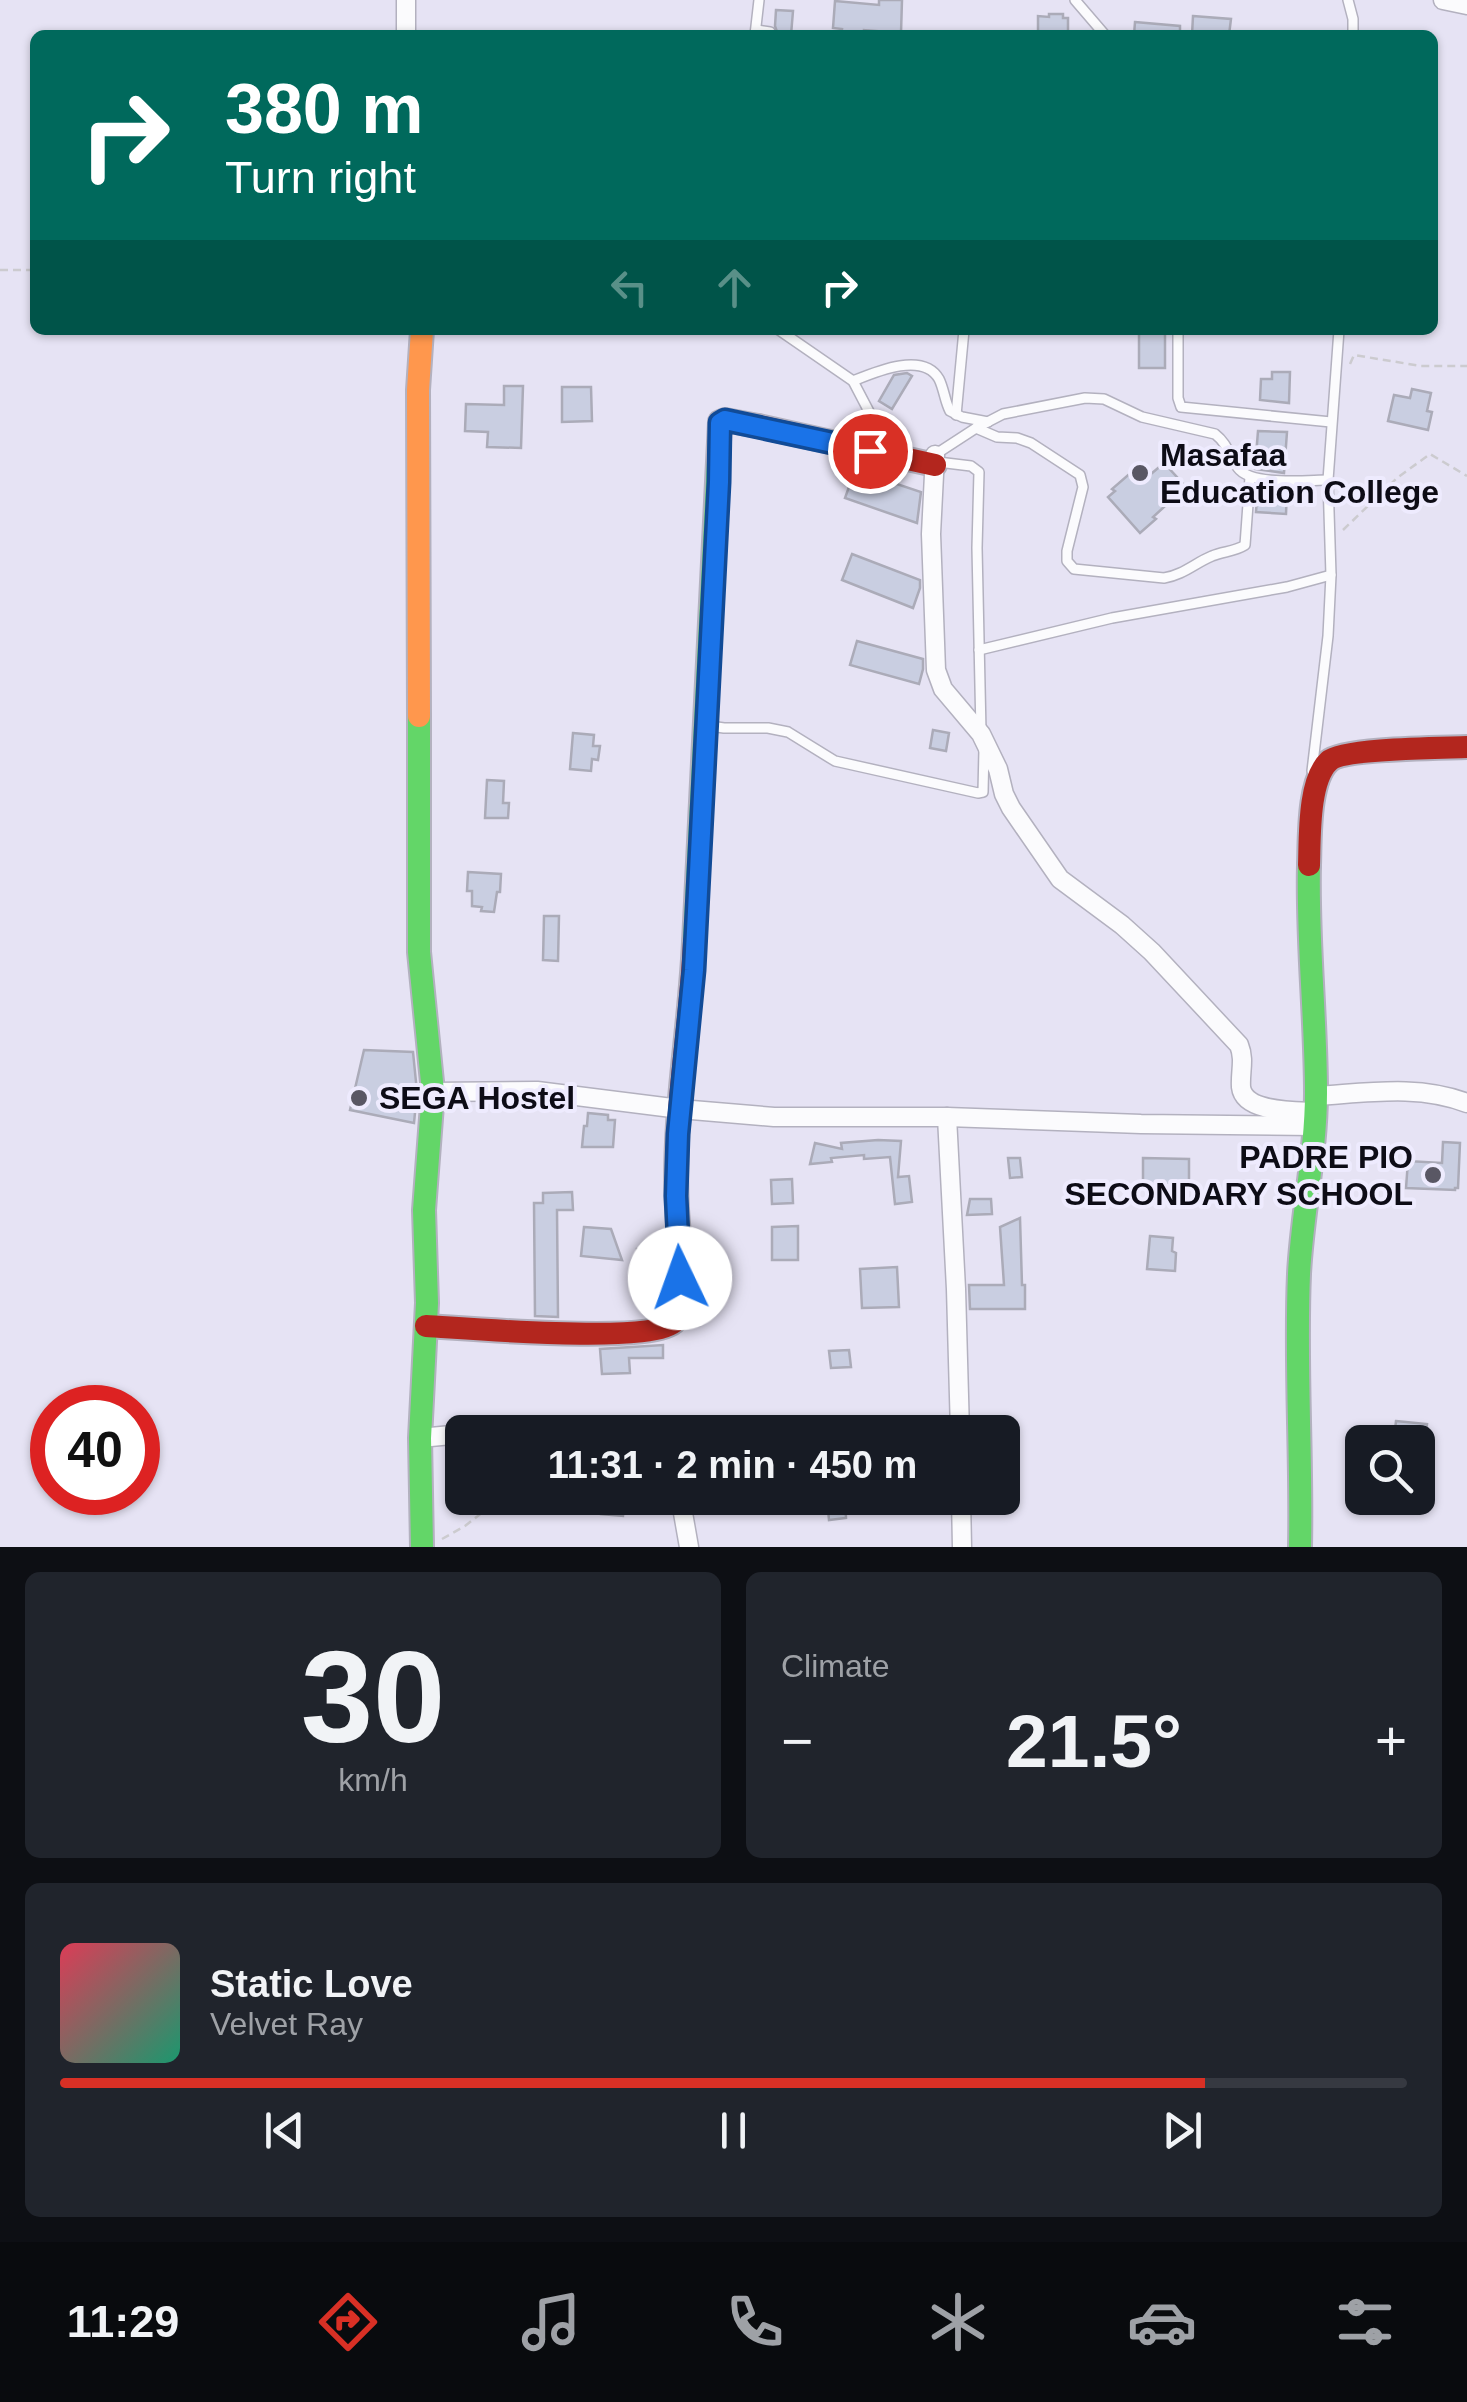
<!DOCTYPE html>
<meta charset="utf-8">
<style>
body{margin:0;font-family:Helvetica,sans-serif;background:#20242c;color:#f1f3f6;height:100vh;display:flex;flex-direction:column;font-size:38px;white-space:nowrap}
*{box-sizing:border-box;margin:0}
p{font-size:32px;color:#9ea1a6}
.icon{flex:none;width:55px;height:55px;fill:none;stroke:currentColor;stroke-width:2;stroke-linecap:round;stroke-linejoin:round}
.map{position:relative;height:1547px;overflow:hidden}
.sheet{display:flex;flex-direction:column;gap:25px;padding:25px;background:#0d0f14;flex:1}
.sheet>*{flex:none}
.guide{position:absolute;left:30px;top:30px;width:1408px;height:305px;border-radius:15px;box-shadow:0 2px 8px #0004;background:#00695c;color:#fff;overflow:hidden}
.tools{position:absolute;left:1345px;top:1425px;display:grid;gap:20px}
.tools a{display:grid;place-items:center;width:90px;height:90px;border-radius:15px;background:#171b24;box-shadow:0 2px 8px #0004;font-size:50px}
.speed{position:absolute;left:30px;top:1385px;display:flex;gap:20px;font-size:50px;font-weight:700;text-align:center}
.speed>*{display:grid;place-content:center;width:130px;height:130px;border-radius:50%;background:#171b24;box-shadow:0 2px 8px #0004;line-height:1}
.speed .limit{border:15px solid #d22;background:#fff;color:#111}
.pin{position:absolute;display:grid;place-items:center;width:85px;height:85px;color:#fff;margin:-42px;border:5px solid #fff;border-radius:50%;box-shadow:0 2px 10px #0007}
.me{position:absolute;width:110px;margin:-55px;rotate:357deg;stroke-linejoin:round;filter:drop-shadow(0 0 8px #0008)}
.turn{display:flex;align-items:center;gap:35px;height:210px;padding:0 30px;font-size:45px}
.turn .icon{width:130px;height:130px;stroke-width:2.5}
.turn b{display:block;font-size:70px;line-height:85px}
.lanes{display:flex;align-items:center;height:95px;padding:0 30px;background:#0003;justify-content:center;gap:50px;direction:ltr}
.lanes .off{opacity:.35}
.big{font-size:75px;font-weight:700;line-height:1.1}
.sheet .widget{flex:1;display:flex;flex-direction:column;justify-content:center;gap:15px;min-width:0;padding:0 35px;border-radius:15px;background:#20242c}
.sheet .dial{align-items:center;gap:0}
.dial b{font-size:130px;line-height:1}
.song{display:flex;align-items:center;gap:30px}
.cover{width:120px;height:120px;border-radius:15px;background:linear-gradient(135deg,hsl(350 70% 55%),hsl(160 70% 35%))}
.played{height:10px;border-radius:5px;background:linear-gradient(90deg,#d93025 85%,#363941 85%)}
.keys{display:flex;justify-content:space-around;direction:ltr}
.heat{display:flex;justify-content:space-between;align-items:center;font-size:55px;direction:ltr}
.sheet .tiles{flex:1;display:grid;gap:25px;grid-template-columns:1fr 1fr}
.widget:last-child{grid-column:span 2}
.trip{position:absolute;left:445px;top:1415px;width:575px;height:100px;border-radius:15px;background:#171b24;box-shadow:0 2px 8px #0004;font-weight:700;line-height:100px;text-align:center}
.tabs{display:flex;height:160px;justify-content:space-around;align-items:center;background:#090b0e;color:#9ea1a6}
.tabs .icon{width:70px;height:70px}
.tabs .current{color:#d93025}
.tabs b{font-size:45px;color:#f1f3f6}
.map>svg:first-child{display:block}
</style>
<div class="map">
<svg width="1467" height="1547" viewBox="0 0 1467 1547">
<rect width="100%" height="100%" fill="#e6e3f4"/>
<g fill="#c9cee1" stroke="#ababb8" stroke-width="2.5">
<path d="M879,0h23l-1,33 -37,-3v5h-23l1,-6 -9,-1 2,-27 44,4z"/>
<path d="M776,10l17,1 -2,24h-13l-3,-9z"/>
<path d="M1049,14h14v4h5v16l-30,1v-19l11,1z"/>
<path d="M1193,16l38,3 -2,16h-37z"/>
<path d="M1135,22l45,4v9h-46z"/>
<rect x="1139" y="330" width="26" height="38"/>
<path d="M1272,372h18l-1,31 -29,-3 1,-21h11z"/>
<path d="M907,373l5,3 -20,33 -13,-8 15,-26z"/>
<path d="M504,386h19l-2,62 -34,-1 1,-15 -23,-1 1,-27 38,1z"/>
<path d="M562,387h29l1,34 -30,1z"/>
<path d="M1412,389l19,4 -4,18 5,1 -4,18 -40,-9 6,-26 16,3z"/>
<path d="M1258,431l29,1 -3,41 -29,-4z"/>
<path d="M1142,463l9,11 13,-11 22,24 -33,30 3,2 -16,14 -32,-36 7,-6 -3,-2z"/>
<path d="M855,470l66,22 -4,31 -72,-25z"/>
<path d="M1258,486l29,3 -1,25 -30,-2z"/>
<path d="M852,554l68,26v8l-7,20 -71,-28z"/>
<path d="M857,641l66,18v10l-4,15 -69,-19z"/>
<path d="M933,730l16,3 -3,18 -16,-3z"/>
<path d="M573,733l21,2 -1,11h7l-2,14 -6,-1 -1,12 -21,-2z"/>
<path d="M487,780l17,1 -1,22h6l-1,15h-23z"/>
<path d="M468,872l33,2 -1,18h-3l-3,20 -13,-1 1,-4 -10,-1v-15h-5z"/>
<path d="M544,916h15l-1,45 -15,-1z"/>
<path d="M364,1050l49,2 4,40 -3,31 -64,-13z"/>
<path d="M588,1113l20,2v5h7l-2,27h-31l2,-21h3z"/>
<path d="M878,1140l23,1 -3,36 11,-1 3,26 -17,2 -5,-47 -26,2v-4l-33,3 1,4 -22,2 5,-21 27,6 -1,-6z"/>
<path d="M1443,1142l17,1 -2,45h-3v2l-49,-2 2,-27 34,2z"/>
<path d="M1008,1158h12l2,19 -12,1z"/>
<path d="M1143,1158l46,1v26l-46,-1z"/>
<path d="M792,1179l1,24 -21,1 -1,-24z"/>
<path d="M572,1192l1,18h-16l1,107 -23,-1 -1,-113h9v-10z"/>
<path d="M970,1199h21l1,15 -25,1z"/>
<path d="M1020,1218l2,67h3v24h-55l-1,-24h35l-4,-58z"/>
<path d="M798,1226v34h-26v-33z"/>
<path d="M584,1227l27,2 11,31 -41,-4z"/>
<path d="M1150,1236l23,2 -1,13 4,2 -1,18 -28,-2z"/>
<path d="M637,1249h20l-1,18h5v16h-9v5l-15,-1z"/>
<path d="M897,1267l2,40 -37,1 -2,-39z"/>
<path d="M663,1345v13h-34l1,15 -28,1 -2,-25z"/>
<path d="M849,1350l2,17 -20,1 -2,-17z"/>
<path d="M1396,1421l31,3 -2,17 -39,1 2,-12h7z"/>
<path d="M450,1475l12,1v16l-12,-1z"/>
<path d="M591,1498h34l-2,18 -22,-2v-4l-10,-1z"/>
<path d="M827,1498h18l1,20 -17,2z"/>
</g>
<g fill="none" stroke-linecap="round" stroke-linejoin="round">
<g stroke="#b3b1bf" stroke-width="12">
<g id="lane">
<path d="M1075,0l30,35"/>
<path d="M1348,0l5,19v16"/>
<path d="M756,30l14,2v3"/>
<path d="M755,35l4,-35"/>
<path d="M779,330l74,51 23,44 9,10 19,15"/>
<path d="M1178,330v68l3,9 150,15"/>
<path d="M853,381c22,-9 70,-30 86,-2 5,10 6,23 11,32l12,6 26,5"/>
<path d="M956,415l8,-85"/>
<path d="M976,428l21,9 20,1 14,5 49,32 3,12 -16,64v10l7,8 90,9c19,-3 31,-15 48,-22 11,-5 22,-4 33,-11l5,-68"/>
<path d="M933,456l43,-28 27,-14 82,-16 19,1 38,18 73,17c13,10 14,22 23,34 13,18 69,12 90,12"/>
<path d="M938,462l33,4 8,6 -2,76 4,184"/>
<path d="M979,650l133,-32 175,-31 44,-12"/>
<path d="M710,726l14,2h44l20,4 47,29 143,32 5,-1 1,-43"/>
<path d="M1312,771l16,-135 3,-61 -3,-95 11,-150"/>
</g>
</g>
<g stroke="#b3b1bf" stroke-width="21">
<g id="street">
<path d="M406,0v35"/>
<path d="M1443,0l24,5"/>
<path d="M935,455l-4,79 5,136 7,19 38,45 17,35 6,25 7,14 49,71 62,46 30,27 87,93c6,15 1,26 2,42 3,26 55,24 74,25"/>
<path d="M433,1092l104,-1 143,18 94,8h173l194,7 173,2"/>
<path d="M1316,1096c51,-3 102,-12 151,7"/>
<path d="M947,1117l9,172 4,143"/>
<path d="M420,1438l42,-4"/>
<path d="M678,1498l5,15 6,34"/>
<path d="M961,1498l1,49"/>
</g>
</g>
<g stroke="#b3b1bf" stroke-width="26">
<g id="fast">
<path d="M419,716v236l14,140 -9,118 3,93 -7,135 2,109"/>
<path d="M694,942l26,-520 5,-2 33,6"/>
<path d="M1300,1547c2,-91 -5,-182 -1,-273 3,-60 17,-121 17,-181 0,-76 -9,-152 -7,-228"/>
</g>
</g>
<g stroke="#b3b1bf" stroke-width="26">
<path id="slow" d="M419,716l-1,-326 4,-60"/>
</g>
<g stroke="#b3b1bf" stroke-width="26">
<g id="jam">
<path d="M758,426l177,39"/>
<path d="M1309,865c1,-27 -1,-85 20,-104 14,-13 114,-13 138,-14"/>
<path d="M426,1326c39,2 228,19 249,-5 12,-13 3,-92 2,-112 -5,-89 13,-178 17,-267"/>
</g>
</g>
<g stroke="#cccbcf" stroke-width="2.5" stroke-dasharray="8 5" stroke-linecap="butt">
<path d="M0,270h35"/>
<path d="M1350,364l4,-9 67,11h46"/>
<path d="M1343,530l54,-52 33,-24 37,22"/>
<path d="M442,1539l23,-13 36,-28"/>
</g>
<use href="#lane" stroke="#fbfbfd" stroke-width="9"/>
<use href="#street" stroke="#fbfbfd" stroke-width="18"/>
<use href="#fast" stroke="#63d668" stroke-width="22"/>
<use href="#slow" stroke="#ff974d" stroke-width="22"/>
<use href="#jam" stroke="#b3261e" stroke-width="22"/>
</g>
<g fill="none" stroke-linecap="round" stroke-linejoin="round">
<g stroke="#114b97" stroke-width="25">
<path id="route" d="M680,1278l-4,-82 2,-62 16,-164 25,-488 1,-59 5,-3 145,31"/>
</g>
<use href="#route" stroke="#1a73e8" stroke-width="18"/>
</g>
<g fill="#595764" stroke="#eeebfe" stroke-width="4">
<circle cx="1140" cy="473" r="10"/>
<circle cx="359" cy="1098" r="10"/>
<circle cx="1433" cy="1175" r="10"/>
</g>
<g text-anchor="middle" dominant-baseline="central" stroke-width="8" stroke-linejoin="round" paint-order="stroke">
<g font-size="32" font-weight="bold" fill="#0d0c16" stroke="#eeebfe" text-anchor="start">
<text x="1160" y="455">Masafaa<tspan x="1160" dy="37">Education College</tspan></text>
<text x="379" y="1098">SEGA Hostel</text>
<text x="1413" y="1157" text-anchor="end">PADRE PIO<tspan x="1413" dy="37">SECONDARY SCHOOL</tspan></text>
</g>
</g>
</svg>
<div class="tools">
<a><svg class="icon" aria-label="search" viewBox="0 0 24 24"><circle cx="10" cy="10" r="6"/><path d="M15 15l6 6"/></svg></a>
</div>
<div class="speed"><div class="limit">40</div></div>
<div class="pin" style="left:870px;top:451px;background:#d93025"><svg class="icon" aria-label="arrive" viewBox="0 0 24 24"><path d="M6 21V4h12l-3 4 3 4H6"/></svg></div>
<svg class="me" style="left:680px;top:1278px" viewBox="-20 -20 40 40"><circle r="19" fill="#fff"/><path d="M0-13L10 11 0 6-10 11z" fill="#1a73e8"/></svg>
<div class="trip">11:31 · 2 min · 450 m</div>
<div class="guide">
<div class="turn"><svg class="icon" aria-label="right" viewBox="0 0 24 24"><path d="M7 20v-9h11M14 6l5 5-5 5"/></svg><div><b>380 m</b>Turn right</div></div>
<div class="lanes"><svg class="icon off" aria-label="left" viewBox="0 0 24 24"><path d="M17 20v-9H6M10 6l-5 5 5 5"/></svg><svg class="icon off" aria-label="ahead" viewBox="0 0 24 24"><path d="M12 20V5M6 11l6-6 6 6"/></svg><svg class="icon" aria-label="right" viewBox="0 0 24 24"><path d="M7 20v-9h11M14 6l5 5-5 5"/></svg></div>
</div>
</div>
<section class="sheet">
<div class="tiles">
<div class="widget dial"><b>30</b><p>km/h</p></div>
<div class="widget"><p>Climate</p>
<div class="heat"><a>−</a><b class="big">21.5°</b><a>+</a></div>
</div>
<div class="widget">
<div class="song"><i class="cover"></i><div><b>Static Love</b><p>Velvet Ray</p></div></div>
<div class="played"></div>
<div class="keys"><svg class="icon" aria-label="previous" viewBox="0 0 24 24"><path d="M18 5L8 12l10 7zM5 5v14"/></svg><svg class="icon" aria-label="pause" viewBox="0 0 24 24"><path d="M8 5v14M16 5v14"/></svg><svg class="icon" aria-label="next" viewBox="0 0 24 24"><path d="M6 5l10 7-10 7zM19 5v14"/></svg></div>
</div>
</div>
</section>
<nav class="tabs">
<b>11:29</b>
<svg class="icon current" aria-label="directions" viewBox="0 0 24 24"><path d="M12 3l9 9-9 9-9-9zM9 14v-3h6M13 9l2 2-2 2"/></svg>
<svg class="icon" aria-label="music" viewBox="0 0 24 24"><path d="M9 18V5l10-2v13"/><circle cx="6" cy="18" r="3"/><circle cx="16" cy="16" r="3"/></svg>
<svg class="icon" aria-label="phone" viewBox="0 0 24 24"><path d="M5 4h4l2 5-3 2q2 4 5 5l2-3 5 2v4C11 20 4 13 5 4z"/></svg>
<svg class="icon" aria-label="climate" viewBox="0 0 24 24"><path d="M12 3v18M4 7l16 10M4 17L20 7"/></svg>
<svg class="icon" aria-label="car" viewBox="0 0 24 24"><path d="M5 17H2v-5l4-1 3-4h7l3 4 3 1v5h-3M9 17h6M6 11h13"/><circle cx="7" cy="17" r="2"/><circle cx="17" cy="17" r="2"/></svg>
<svg class="icon" aria-label="filters" viewBox="0 0 24 24"><path d="M4 7h16M4 17h16"/><circle cx="9" cy="7" r="2"/><circle cx="15" cy="17" r="2"/></svg>
</nav>
